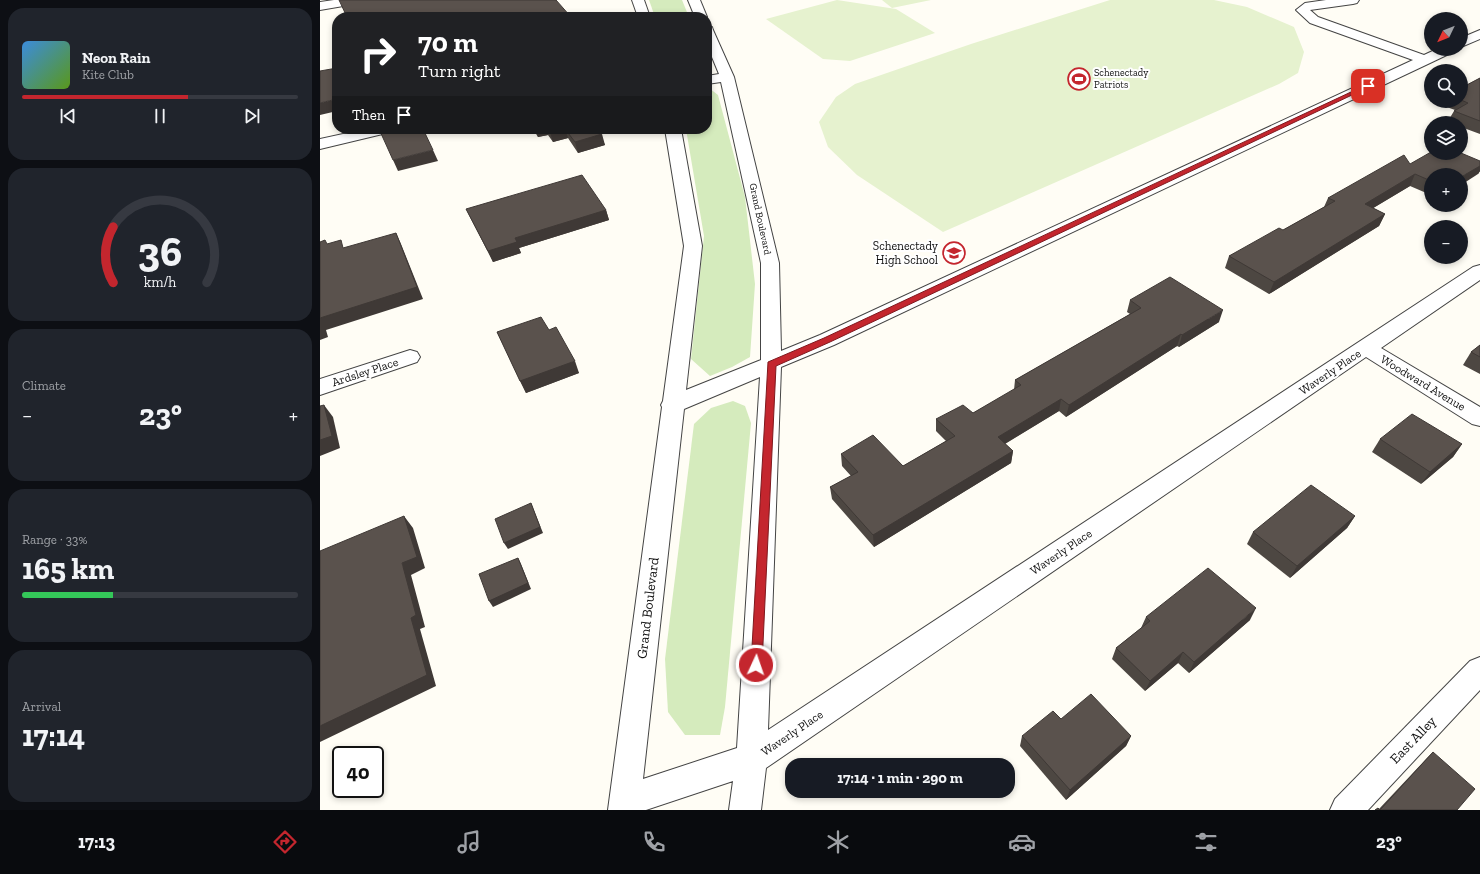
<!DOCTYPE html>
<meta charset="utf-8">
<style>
body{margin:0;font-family:"Zilla Slab",serif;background:#20242c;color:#f1f3f6;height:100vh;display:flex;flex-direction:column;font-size:15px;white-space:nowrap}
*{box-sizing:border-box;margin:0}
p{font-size:13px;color:#9ea1a6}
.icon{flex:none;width:22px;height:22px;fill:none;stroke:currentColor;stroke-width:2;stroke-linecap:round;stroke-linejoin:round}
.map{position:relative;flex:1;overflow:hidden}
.details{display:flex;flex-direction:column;gap:8px;padding:8px;background:#0d0f14;width:320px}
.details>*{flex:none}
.hud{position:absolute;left:12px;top:12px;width:380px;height:122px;border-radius:16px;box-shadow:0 2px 6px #0003;background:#202124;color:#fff;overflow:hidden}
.needle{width:26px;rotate:227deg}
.fabs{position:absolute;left:1104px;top:12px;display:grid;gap:8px}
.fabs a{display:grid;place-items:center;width:44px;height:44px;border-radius:50%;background:#171b24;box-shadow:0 2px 6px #0003;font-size:20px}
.speed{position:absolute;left:12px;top:746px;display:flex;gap:8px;font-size:20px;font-weight:700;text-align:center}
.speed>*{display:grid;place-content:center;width:52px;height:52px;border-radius:50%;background:#171b24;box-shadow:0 2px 6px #0003;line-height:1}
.speed .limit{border:2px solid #111;border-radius:6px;background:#fff;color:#111}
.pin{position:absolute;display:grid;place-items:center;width:34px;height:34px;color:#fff;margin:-17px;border-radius:8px;box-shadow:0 2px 6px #0006}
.me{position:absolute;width:44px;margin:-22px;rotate:3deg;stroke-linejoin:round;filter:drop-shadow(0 0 3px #0008)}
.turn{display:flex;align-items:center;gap:14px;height:84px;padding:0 20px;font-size:18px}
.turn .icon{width:52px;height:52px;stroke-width:2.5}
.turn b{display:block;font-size:28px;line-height:34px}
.then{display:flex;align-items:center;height:38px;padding:0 20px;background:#0003;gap:8px;font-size:15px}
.big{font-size:30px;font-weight:700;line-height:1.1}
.details .widget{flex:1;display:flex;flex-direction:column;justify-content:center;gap:6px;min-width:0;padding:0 14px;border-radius:16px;background:#20242c}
.details .dial{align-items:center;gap:0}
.dial svg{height:104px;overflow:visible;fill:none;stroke:#363941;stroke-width:7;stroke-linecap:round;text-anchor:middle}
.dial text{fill:#f1f3f6;stroke:none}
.song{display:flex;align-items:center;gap:12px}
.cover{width:48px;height:48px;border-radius:6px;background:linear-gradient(135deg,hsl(210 70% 55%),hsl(90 70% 35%))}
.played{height:4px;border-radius:2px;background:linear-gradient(90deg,#c4262e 60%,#363941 60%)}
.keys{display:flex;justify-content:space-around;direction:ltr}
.heat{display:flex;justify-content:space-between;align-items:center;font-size:22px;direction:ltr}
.charge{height:6px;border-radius:3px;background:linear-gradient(90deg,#34c759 33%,#363941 0)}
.trip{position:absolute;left:465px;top:758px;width:230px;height:40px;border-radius:16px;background:#171b24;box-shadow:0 2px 6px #0003;font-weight:700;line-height:40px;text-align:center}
.tab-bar{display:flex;height:64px;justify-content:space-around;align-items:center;background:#090b0e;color:#9ea1a6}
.tab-bar .icon{width:28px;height:28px}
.tab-bar .selected{color:#c4262e}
.tab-bar b{font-size:18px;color:#f1f3f6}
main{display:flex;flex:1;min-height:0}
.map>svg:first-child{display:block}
</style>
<main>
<section class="details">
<div class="widget">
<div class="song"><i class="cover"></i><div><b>Neon Rain</b><p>Kite Club</p></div></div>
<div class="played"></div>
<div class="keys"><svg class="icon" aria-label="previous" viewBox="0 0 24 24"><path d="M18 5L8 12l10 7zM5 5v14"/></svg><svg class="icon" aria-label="pause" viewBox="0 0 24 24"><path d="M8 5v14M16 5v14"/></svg><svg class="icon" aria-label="next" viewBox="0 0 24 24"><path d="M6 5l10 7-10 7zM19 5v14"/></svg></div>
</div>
<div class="widget dial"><svg viewBox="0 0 100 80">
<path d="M14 69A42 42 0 1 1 86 69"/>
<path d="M14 69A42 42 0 0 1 14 26" stroke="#c4262e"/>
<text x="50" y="56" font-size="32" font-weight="700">36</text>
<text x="50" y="72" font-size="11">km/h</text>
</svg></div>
<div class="widget"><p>Climate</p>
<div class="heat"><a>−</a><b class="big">23°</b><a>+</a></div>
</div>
<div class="widget"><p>Range · 33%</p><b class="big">165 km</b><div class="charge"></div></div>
<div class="widget"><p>Arrival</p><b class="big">17:14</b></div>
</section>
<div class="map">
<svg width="1160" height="810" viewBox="0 0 1160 810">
<rect width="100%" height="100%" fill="#fffdf5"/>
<g fill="#d5ebbd">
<path d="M329,0h33l7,17h-34z"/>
<path d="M387,88h2l9,7 27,102 10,87 -5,73 -18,10 -22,9 -19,-17 13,-123 -18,-107h21z"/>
<path d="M413,401l12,5 6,17 -26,284 -5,28h-35l-17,-23 -3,-53 29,-235 17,-16z"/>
</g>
<g fill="#e6f2cf">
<path d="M517,0l59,9 39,24 -85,28 -27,-2 -57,-40z"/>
<path d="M562,0h49l-39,8z"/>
<path d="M790,0h104l33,7 47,20 10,25 -6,21 -19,11 -336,148 -86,-57 -29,-28 -9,-25 17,-25 19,-13 116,-40z"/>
</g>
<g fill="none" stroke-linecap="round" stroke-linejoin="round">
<g stroke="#444" stroke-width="2">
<g id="minor">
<path d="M14,0h27l-2,3 -4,1 -35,6v-8z"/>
<path d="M312,0h12l6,17h-12z"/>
<path d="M368,0h12l7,17h-12z"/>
<path d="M1006,0h33l-2,3 -4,1 -43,6 8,7 106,38 13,-6h18l-2,3 -23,11 -596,282 -53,22 -13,363 705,-463 7,-2v15l-99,68 99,59v19l-8,-2 -106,-67 -600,411 -5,42h-32l4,-29 -87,29h-38l54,-403 -1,-2 2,-4 21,-155 -19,-117h16l21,117 -16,144 75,-30v-97l-40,-181 -14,2v-8l12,-2 -12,-29v-19l5,1 1,3 21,47 45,186 2,88 39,-16 593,-275 -103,-37 -14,-13 9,-7zM440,377l-23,371 -94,31 41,-370z"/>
<path d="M1160,30v9l-19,8v-9z"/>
<path d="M46,129h28l-3,3 -71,17v-10z"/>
<path d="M90,350l7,2 3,5 -3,5 -97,33v-16z"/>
<path d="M1160,657v33l-112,120h-38l5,-11 135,-138z"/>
</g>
</g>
<use href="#minor" fill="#fff" fill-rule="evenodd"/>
</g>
<g fill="#4d4742">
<path d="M1160,78v56l-19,-7v-4h-9l-4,-2 6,-10 1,-1 -11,-4 2,-5h15v-13z"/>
<path d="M213,129h69l-4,1 7,15 -27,8 -10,-15 -15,4 -5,-7 -10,2z"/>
<path d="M1160,161v10l-2,3 -47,1v20l-21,-9 -37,22 12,6 -6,12 -110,68 -44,-26 4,-12 54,-26 41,-23 4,-9 82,-34z"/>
<path d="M146,209l140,1 3,10 -90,28 2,5 -28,9 -22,-43z"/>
<path d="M810,300l89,22 -40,25 -2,-1 -111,71 -7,-6 -54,33 8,7 -2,12 -137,84 -42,-48 -2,-12 21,-11 -9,-10 -1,-12 62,12 43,-25 -10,-10v-12l37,-6 41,-23 1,-10 115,-66 -3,-2z"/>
<path d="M229,330l30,43 -53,20 -29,-61z"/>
<path d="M1160,345v29l-17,-9 8,-13z"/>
<path d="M1060,439l82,5 -9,13 -32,27 -49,-32z"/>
<path d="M1035,516l-8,12 -57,50 -43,-34 6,-12z"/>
<path d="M826,617l104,3 -61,53 -11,-10 -33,28 -33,-32 4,-11 25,-20z"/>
<path d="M741,719l70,17 -5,10 -60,54 -46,-54 2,-10z"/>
<path d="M1113,752l24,58h-82l3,-2 1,1 48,-51z"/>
</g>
<g fill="#3f3936">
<path d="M17,99v12l-17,4v-12z"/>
<path d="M215,129h11l2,6 -10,2z"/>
<path d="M240,129h5l3,9 -15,4 -3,-10z"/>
<path d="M282,134l3,11 -27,8 -3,-11z"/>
<path d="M113,150l5,11 -40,10 -5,-11z"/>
<path d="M1160,166v5l-2,3 -17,11v-8z"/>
<path d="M1095,174l-5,12 -50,30 5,-12z"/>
<path d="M286,210l3,10 -90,28 2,5 -28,9 -5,-11 27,-13z"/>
<path d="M1065,214l-6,12 -110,68 5,-12z"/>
<path d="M76,233l5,11 22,55 -97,31 2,7 -8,3v-22z"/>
<path d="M903,310l-4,12 -40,25 3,-12z"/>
<path d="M861,334l-4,12 -111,71 3,-12z"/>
<path d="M255,361l4,12 -53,20 -6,-12z"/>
<path d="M741,399l-2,12 -63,38 2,-12z"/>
<path d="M4,405l9,12 7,31 -20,8v-16z"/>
<path d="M1142,444l-9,13 -32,27 9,-12z"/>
<path d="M693,451l-2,12 -137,84 -1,-12z"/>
<path d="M211,503l12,30 -35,16 -4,-6z"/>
<path d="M84,516l9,12 12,40 -14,7 14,52 -5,2 16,57 -116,56v-16l91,-108 -9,-55z"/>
<path d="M1035,516l-8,12 -57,50 7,-12z"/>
<path d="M198,558l3,6 10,25 -38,18 -4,-6z"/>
<path d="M936,608l-6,12 -61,53 5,-11z"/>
<path d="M863,652l-5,11 -33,28 5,-10z"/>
<path d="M811,736l-5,10 -60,54 4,-10z"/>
</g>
<g fill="#5a524d" stroke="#3f3936">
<path d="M19,0h217l15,17h-224z"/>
<path d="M17,68v31l-17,4v-32z"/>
<path d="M1160,78v43l-26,-10 14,-8 -7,-3v-12z"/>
<path d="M59,129h44l10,21 -40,10z"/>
<path d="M228,129h12l-10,3z"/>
<path d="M245,129h33l4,5 -27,8z"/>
<path d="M1111,152v1h30l19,8v5l-19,11v-2h-30v6l-16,-7 -50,30 20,10 -111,68 -45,-26 50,-28 4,2 52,-29 -7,-3 76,-43 6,9z"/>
<path d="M262,175l24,35 -91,28 2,4 -29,9 -22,-42z"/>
<path d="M76,233l21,54 -97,31v-76l5,-2 2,4 14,-4 2,8z"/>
<path d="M850,277l53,33 -41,25 -1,-1 -112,71 -8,-6 -63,38 15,14 -140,84 -43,-48 28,-15 -17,-18 32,-19 30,31 52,-30 -19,-17 27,-14 10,8 48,-28 -6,-5 126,-72 -11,-8z"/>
<path d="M221,317l8,13 7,-3 19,34 -55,20 -23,-49z"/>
<path d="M1160,345v12l-9,-5z"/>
<path d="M4,405l8,31 -12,4v-34z"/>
<path d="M1092,414l50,30 -32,28 -50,-33z"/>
<path d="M991,485l44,31 -58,50 -44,-34z"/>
<path d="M211,503l9,24 -36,16 -9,-24z"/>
<path d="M84,516l13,41 -15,6 14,52 -5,3 16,57 -107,51v-175z"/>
<path d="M198,558l10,25 -39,18 -10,-27z"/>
<path d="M888,568l48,40 -62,54 -11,-10 -33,29 -34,-33 34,-27 -4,-4z"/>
<path d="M771,694l40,42 -61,54 -48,-54 31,-25 8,8z"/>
<path d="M1113,752l42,37 -18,21h-82l3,-2 2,2z"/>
</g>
<path fill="#c4262e" stroke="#7f191e" d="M1046,85l5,1 -541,256 -54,24 -14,299 -1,3 -5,2 -4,-2 -1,-3 17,-303 56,-24z"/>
<defs>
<g id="stadium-ring" transform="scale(1.15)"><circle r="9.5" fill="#fff" stroke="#c4262e" stroke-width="1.5"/><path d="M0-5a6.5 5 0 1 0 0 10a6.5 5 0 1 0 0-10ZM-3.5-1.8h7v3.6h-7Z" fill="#c4262e"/></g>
<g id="school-ring" transform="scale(1.15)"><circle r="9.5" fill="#fff" stroke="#c4262e" stroke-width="1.5"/><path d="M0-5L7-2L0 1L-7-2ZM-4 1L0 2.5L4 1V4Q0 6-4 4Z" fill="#c4262e"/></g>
</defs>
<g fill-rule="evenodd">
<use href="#stadium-ring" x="759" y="79"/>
<use href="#school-ring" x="634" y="253"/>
</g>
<g text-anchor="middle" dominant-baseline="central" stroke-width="4" stroke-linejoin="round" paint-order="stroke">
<g font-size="10" fill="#111" stroke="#fff" text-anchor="start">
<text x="774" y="73">Schenectady<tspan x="774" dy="12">Patriots</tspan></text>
</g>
<g font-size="10" fill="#111" stroke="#fff">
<text transform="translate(440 219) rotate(78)">Grand Boulevard</text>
</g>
<g font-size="12" fill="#111" stroke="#fff" text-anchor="end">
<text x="618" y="246">Schenectady<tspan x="618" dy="14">High School</tspan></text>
</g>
<g font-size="12" fill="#111" stroke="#fff">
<text transform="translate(45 372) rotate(-18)">Ardsley Place</text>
<text transform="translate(1010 372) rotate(-34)">Waverly Place</text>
<text transform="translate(1103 383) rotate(31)">Woodward Avenue</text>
<text transform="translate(741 552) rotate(-34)">Waverly Place</text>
<text transform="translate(472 733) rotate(-34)">Waverly Place</text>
</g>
<g font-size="14" fill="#111" stroke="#fff">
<text transform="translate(328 608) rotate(-83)">Grand Boulevard</text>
<text transform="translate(1093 740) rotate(-46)">East Alley</text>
</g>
</g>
</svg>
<div class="fabs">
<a><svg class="needle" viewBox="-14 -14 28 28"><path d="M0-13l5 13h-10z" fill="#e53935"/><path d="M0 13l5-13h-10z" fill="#9ea1a6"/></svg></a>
<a><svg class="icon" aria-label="search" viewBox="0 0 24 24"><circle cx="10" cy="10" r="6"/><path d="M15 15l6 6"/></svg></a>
<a><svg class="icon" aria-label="layers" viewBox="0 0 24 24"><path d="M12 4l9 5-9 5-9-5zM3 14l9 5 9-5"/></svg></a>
<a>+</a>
<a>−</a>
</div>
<div class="speed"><div class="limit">40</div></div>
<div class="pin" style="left:1048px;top:86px;background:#d93025"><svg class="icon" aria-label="arrive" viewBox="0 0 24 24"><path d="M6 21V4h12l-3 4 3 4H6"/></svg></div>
<svg class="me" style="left:436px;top:665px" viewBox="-20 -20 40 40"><circle r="17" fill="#c4262e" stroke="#fff" stroke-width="3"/><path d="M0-11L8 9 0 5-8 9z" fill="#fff"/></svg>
<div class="trip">17:14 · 1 min · 290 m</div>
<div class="hud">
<div class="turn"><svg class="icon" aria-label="right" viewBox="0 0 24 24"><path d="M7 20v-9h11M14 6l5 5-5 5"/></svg><div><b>70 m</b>Turn right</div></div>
<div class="then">Then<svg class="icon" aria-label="arrive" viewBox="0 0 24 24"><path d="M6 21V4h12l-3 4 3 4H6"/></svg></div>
</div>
</div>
</main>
<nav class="tab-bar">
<b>17:13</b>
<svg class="icon selected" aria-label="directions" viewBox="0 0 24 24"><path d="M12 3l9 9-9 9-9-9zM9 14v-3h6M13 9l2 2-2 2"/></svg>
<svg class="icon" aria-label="music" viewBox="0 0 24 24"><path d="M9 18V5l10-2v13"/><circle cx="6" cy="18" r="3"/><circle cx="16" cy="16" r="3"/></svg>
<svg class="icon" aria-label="phone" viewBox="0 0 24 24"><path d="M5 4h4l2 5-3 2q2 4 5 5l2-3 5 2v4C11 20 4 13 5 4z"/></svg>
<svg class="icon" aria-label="climate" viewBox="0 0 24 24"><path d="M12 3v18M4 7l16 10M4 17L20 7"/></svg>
<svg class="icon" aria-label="car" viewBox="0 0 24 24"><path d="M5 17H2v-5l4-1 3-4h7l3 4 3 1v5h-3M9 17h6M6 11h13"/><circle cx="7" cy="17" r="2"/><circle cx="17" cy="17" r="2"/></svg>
<svg class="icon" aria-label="filters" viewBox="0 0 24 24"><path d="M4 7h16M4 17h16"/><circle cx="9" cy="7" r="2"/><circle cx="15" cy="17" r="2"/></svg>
<b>23°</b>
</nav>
